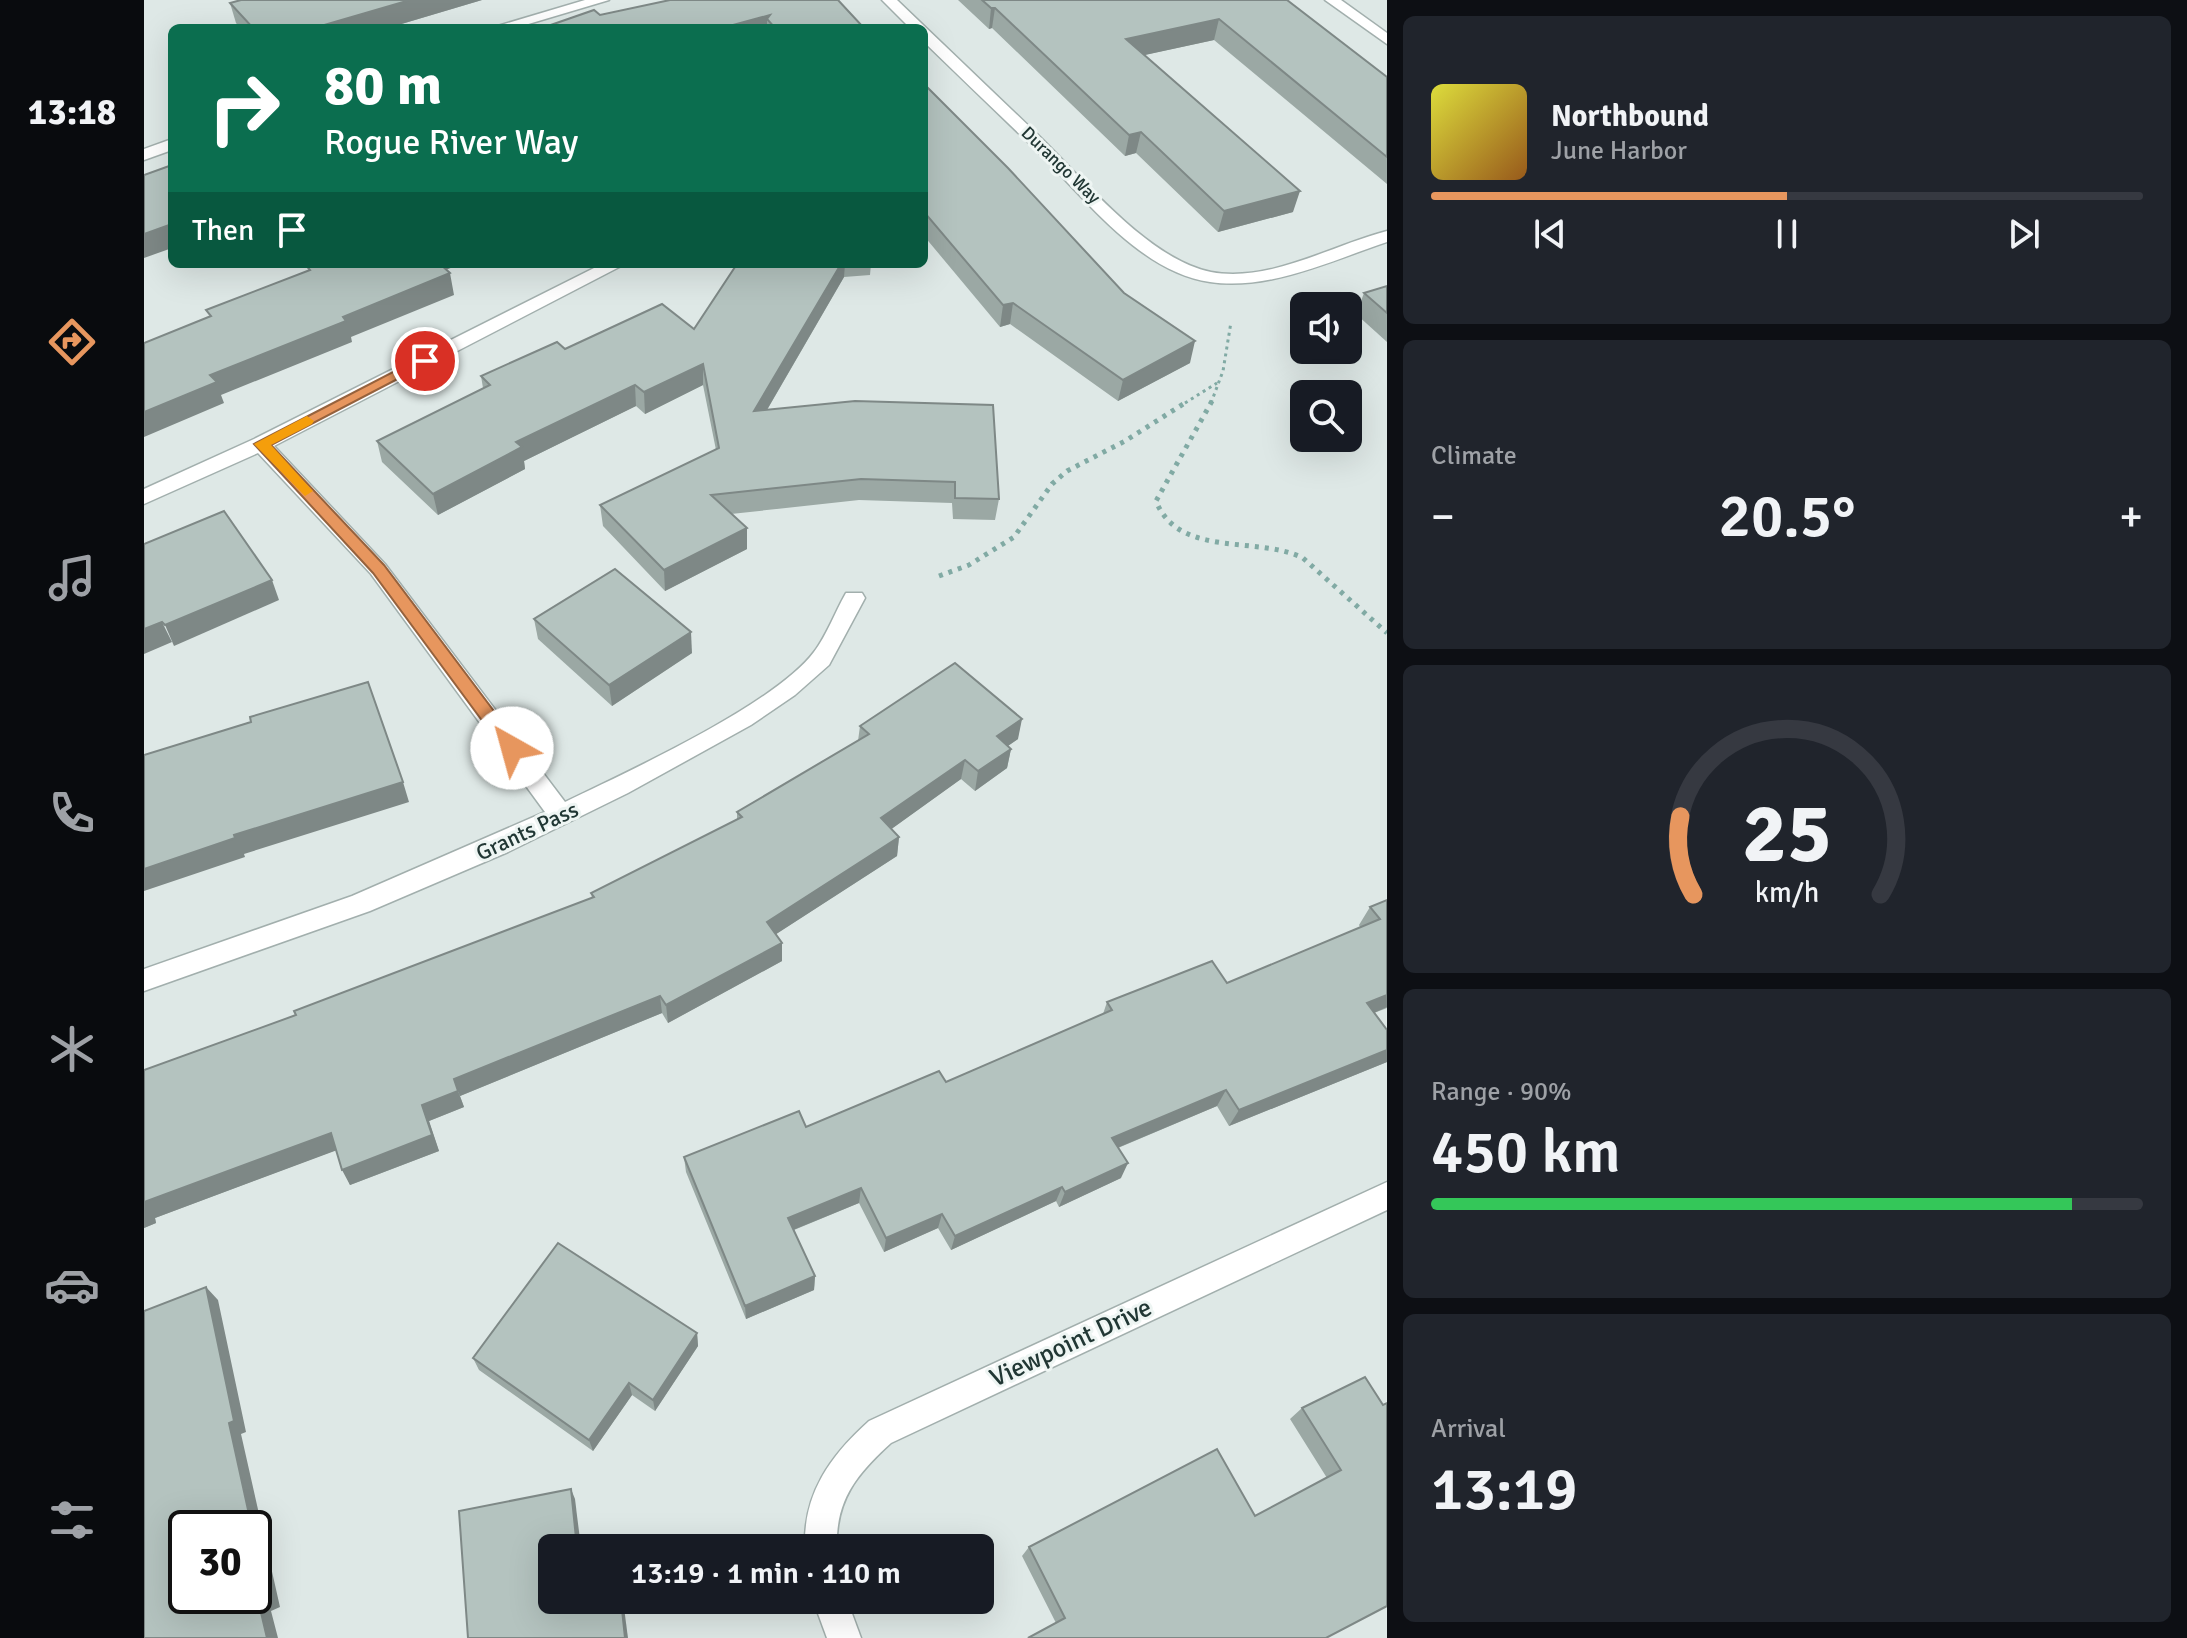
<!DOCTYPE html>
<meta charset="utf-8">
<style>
body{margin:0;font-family:Signika,sans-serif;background:#20242c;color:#f1f3f6;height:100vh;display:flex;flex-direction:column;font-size:30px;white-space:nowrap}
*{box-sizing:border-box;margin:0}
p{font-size:26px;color:#9ea1a6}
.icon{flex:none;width:44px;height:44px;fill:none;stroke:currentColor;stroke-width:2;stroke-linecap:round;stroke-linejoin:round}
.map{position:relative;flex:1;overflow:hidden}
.details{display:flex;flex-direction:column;gap:16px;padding:16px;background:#0d0f14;width:800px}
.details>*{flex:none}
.hud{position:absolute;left:24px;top:24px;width:760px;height:244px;border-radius:12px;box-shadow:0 8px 32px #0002;background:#0b6e4f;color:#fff;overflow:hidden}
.tools{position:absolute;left:1146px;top:292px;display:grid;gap:16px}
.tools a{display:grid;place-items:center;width:72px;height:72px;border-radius:12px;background:#171b24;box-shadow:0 8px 32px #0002;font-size:40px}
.speed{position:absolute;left:24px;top:1510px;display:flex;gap:16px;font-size:40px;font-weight:700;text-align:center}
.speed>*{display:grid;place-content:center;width:104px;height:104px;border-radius:50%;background:#171b24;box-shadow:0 8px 32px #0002;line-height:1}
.speed .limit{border:4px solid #111;border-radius:12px;background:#fff;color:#111}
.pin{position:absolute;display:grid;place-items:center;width:68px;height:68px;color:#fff;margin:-34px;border:4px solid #fff;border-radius:50%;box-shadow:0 2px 8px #0007}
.me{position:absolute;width:88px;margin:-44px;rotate:322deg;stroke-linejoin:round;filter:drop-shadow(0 0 6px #0008)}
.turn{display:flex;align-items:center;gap:28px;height:168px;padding:0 24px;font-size:36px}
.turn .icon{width:104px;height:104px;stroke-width:2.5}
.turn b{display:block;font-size:56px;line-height:68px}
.then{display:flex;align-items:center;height:76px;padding:0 24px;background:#0003;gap:16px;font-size:30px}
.big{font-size:60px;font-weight:600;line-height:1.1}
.details .card{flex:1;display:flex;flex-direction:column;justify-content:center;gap:12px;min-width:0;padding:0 28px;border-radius:12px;background:#20242c}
.details .dial{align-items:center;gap:0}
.dial svg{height:208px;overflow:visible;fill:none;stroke:#363941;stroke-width:7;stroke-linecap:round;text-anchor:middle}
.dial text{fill:#f1f3f6;stroke:none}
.song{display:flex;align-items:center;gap:24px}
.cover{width:96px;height:96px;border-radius:12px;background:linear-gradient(135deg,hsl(60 70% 55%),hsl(30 70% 35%))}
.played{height:8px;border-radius:4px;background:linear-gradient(90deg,#e7965e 50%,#363941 50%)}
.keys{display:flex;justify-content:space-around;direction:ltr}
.heat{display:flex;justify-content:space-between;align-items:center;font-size:44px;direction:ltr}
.charge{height:12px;border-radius:6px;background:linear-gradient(90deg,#34c759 90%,#363941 0)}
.trip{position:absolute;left:394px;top:1534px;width:456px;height:80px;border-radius:12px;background:#171b24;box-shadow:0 8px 32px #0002;font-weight:600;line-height:80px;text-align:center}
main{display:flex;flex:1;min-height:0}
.menu{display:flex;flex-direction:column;width:144px;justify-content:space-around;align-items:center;background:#090b0e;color:#9ea1a6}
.menu .icon{width:56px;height:56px}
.menu .current{color:#e7965e}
.menu b{font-size:36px;color:#f1f3f6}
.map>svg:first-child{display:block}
</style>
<main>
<nav class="menu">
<b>13:18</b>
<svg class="icon current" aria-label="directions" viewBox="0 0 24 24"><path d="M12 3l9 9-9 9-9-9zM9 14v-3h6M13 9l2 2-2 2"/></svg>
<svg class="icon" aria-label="music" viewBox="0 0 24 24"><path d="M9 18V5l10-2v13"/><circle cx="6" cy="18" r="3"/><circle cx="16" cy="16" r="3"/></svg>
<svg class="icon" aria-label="phone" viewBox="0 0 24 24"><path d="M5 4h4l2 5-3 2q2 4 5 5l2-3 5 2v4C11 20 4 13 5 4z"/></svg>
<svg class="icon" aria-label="climate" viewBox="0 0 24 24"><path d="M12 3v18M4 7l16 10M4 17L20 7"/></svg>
<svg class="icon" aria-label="car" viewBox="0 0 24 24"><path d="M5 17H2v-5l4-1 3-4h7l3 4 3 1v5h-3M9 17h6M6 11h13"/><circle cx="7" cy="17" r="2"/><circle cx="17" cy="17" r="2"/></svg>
<svg class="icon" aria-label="filters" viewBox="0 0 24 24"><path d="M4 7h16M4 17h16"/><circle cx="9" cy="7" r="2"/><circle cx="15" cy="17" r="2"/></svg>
</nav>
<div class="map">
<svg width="1243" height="1638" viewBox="0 0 1243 1638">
<rect width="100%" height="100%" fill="#dee8e6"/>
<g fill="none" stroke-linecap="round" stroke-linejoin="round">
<g stroke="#a2afad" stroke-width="3">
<g id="minor">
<path d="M441,0h24l-94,28h-24z"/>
<path d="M738,0h15c45,43 92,88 139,133 45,43 111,126 175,139 59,11 121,-27 176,-41v11c-54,18 -118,49 -177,40 -70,-10 -124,-83 -172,-130 -38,-37 -76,-73 -114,-110v-14h-14z"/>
<path d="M1181,0h16l46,33v11z"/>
<path d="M28,139v11l-28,10v-11z"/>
<path d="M458,264h23l-351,182 111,118 180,238c62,-30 209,-97 249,-150 13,-17 21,-40 32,-59h16l3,5 -36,67 -34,30 -44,30 -123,68 -120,59 -138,59 -226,80v-22l208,-73 193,-84 -174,-238 -113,-121 -114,51v-15l110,-50z"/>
<path d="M1243,1182v28l-496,233c-34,31 -56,57 -54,105h-32c-2,-54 25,-92 64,-127z"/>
<path d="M669,1600h34l14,38h-34z"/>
</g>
</g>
<g stroke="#81aaa4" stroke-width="3" stroke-dasharray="3 4" stroke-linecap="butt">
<path d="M1041,403l32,-20"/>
<path d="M1067,403l12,-32 8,-49"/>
</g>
<g stroke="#81aaa4" stroke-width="5" stroke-dasharray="4 6" stroke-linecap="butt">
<path d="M1068,401l-56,100c23,58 101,34 147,57l84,75"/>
<path d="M795,576l30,-11 45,-28 38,-53 15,-13 58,-30 63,-40"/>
</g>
<use href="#minor" fill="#fff" fill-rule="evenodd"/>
</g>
<g fill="#9ba8a4">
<path d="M97,0h241l-94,28h-148l-4,-5 -6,-20z"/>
<path d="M526,0l194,28h-322z"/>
<path d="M814,0h329l100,77v107l-173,-144 -70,15 149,157 -75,20 -82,-79 -11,3 -133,-128 -3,1z"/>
<path d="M780,84l200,209 66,70 -72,38 -108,-77 -10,3 -76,-91z"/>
<path d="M593,264h134l-1,11 -26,2 -77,133 232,89 -4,21 -42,-1 -1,-16 -93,-3 -128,14 16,14v21l-82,42 -62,-65 -3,-21 116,-55 -13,-65 -58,29 -9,-8 -112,55 1,8 -87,46 -56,-53 -5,-21 106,-53 -2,-12 84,-27 129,-20z"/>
<path d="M1243,286v56l-31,-28 8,-21z"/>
<path d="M390,619l158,34 -80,53 -74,-67z"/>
<path d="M716,726l158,13 -10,7 3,3 -4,19 -32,23 -14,-12 -70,50 8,8 -2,19 -121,78 6,27 -114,62 -6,-10 -202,83 4,11 -35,14 10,30 -89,34 -14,-35 -181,68 1,5 -12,5v-158l152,-55 296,-117 -1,-5 146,-73v-8l121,-71z"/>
<path d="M1243,900v108l-13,5 13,49 -158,64 -12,-20 -99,42 3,30 -62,29 -3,-6 -105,49 -13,-22 -54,24 -25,-49 -65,27 21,46 -1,14 -68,29 -60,-147 -2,-15 122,-30 140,-45 157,-68 4,-12 120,-19 133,-56 -1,-2 11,-18z"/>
<path d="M553,1333l1,13 -43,65 -23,-16 -39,56 -114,-81 -6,-12z"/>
<path d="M1221,1377l-39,261 -270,-15 -34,-67 7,-9 226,-31 72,-38 -37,-59 12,-11z"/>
</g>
<g fill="#7e8886">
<path d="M266,0h72l-94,28h-74z"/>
<path d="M847,8h4l-3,20 -3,1z"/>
<path d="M626,15l-3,4v9h-45z"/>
<path d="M1075,19l-5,21 -92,20 4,-21z"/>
<path d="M997,132l-5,21 -11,3 4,-21z"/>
<path d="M1156,191l-7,21 -75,20 6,-21z"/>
<path d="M28,224v24l-28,10v-24z"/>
<path d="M288,264h28l-26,11z"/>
<path d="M697,264h4l-1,13 -90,155v-21z"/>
<path d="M306,273l4,22 -103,42 1,5 -131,53 3,8 -80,34v-25l66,-37 133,-58z"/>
<path d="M869,303l-3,21 -10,3 3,-22z"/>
<path d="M1051,341l-5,22 -72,38 5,-21z"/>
<path d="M559,364v21l-58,29 -1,-22z"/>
<path d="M491,385l1,21 -112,55 1,8 -87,46 -5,-21 83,-52z"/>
<path d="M603,528v21l-82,42 -1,-21z"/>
<path d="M128,580l7,20 -105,46 -9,-21z"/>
<path d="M18,622l10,20 -28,12v-25z"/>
<path d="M547,632l1,21 -80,53 -3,-21z"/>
<path d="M878,719l-4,20 -25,17 4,-20z"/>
<path d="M867,749l-4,19 -32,23 3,-20z"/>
<path d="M821,760l-4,19 -82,59 2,-20z"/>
<path d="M259,782l6,20 -165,52 1,3 -101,34v-22l90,-34z"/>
<path d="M755,837l-2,19 -130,84v-18z"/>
<path d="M638,943v18l-114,62 -2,-18z"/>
<path d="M1243,995v12l-31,14 11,-18z"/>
<path d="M516,996l2,17 -202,83 -6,-17z"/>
<path d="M1243,1050v12l-158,64 10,-16z"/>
<path d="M1082,1090l-9,16 -112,47 7,-15z"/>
<path d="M314,1091l6,16 -35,14 10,30 -89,34 -8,-15 80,-65z"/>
<path d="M187,1133l9,16 -185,69 1,5 -12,5v-26z"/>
<path d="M984,1163l-7,15 -62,29 6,-15z"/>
<path d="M918,1187l-6,14 -105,49 4,-14z"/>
<path d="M717,1188l-2,15 -71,29v-14z"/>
<path d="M798,1214l-4,14 -54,24 2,-14z"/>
<path d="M671,1276l-1,14 -68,29 -1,-13z"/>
<path d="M62,1287l12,13 28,132 -5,2 39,173 -9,4 7,27h-11l-8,-34 -5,-76h-2l-23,-105z"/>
<path d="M553,1333l1,13 -43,65 -2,-11z"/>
<path d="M485,1383l3,12 -39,56 -4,-11z"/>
<path d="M427,1489l4,10 6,49h-4z"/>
<path d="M477,1600h2l5,38h-3z"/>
</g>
<g fill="#b4c3bf" stroke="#7e8886" stroke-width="2">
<path d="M97,0h169l-96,28h-61l-23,-25z"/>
<path d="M526,0h168l26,28h-89l-8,-9 3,-4 -48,13h-180l52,-18 6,5z"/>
<path d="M838,0h305l100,77v80l-168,-138 -93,20 174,152 -76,20 -83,-79 -12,3 -134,-127h-4z"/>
<path d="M780,84l84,84 116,125 71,48 -72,39 -110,-77 -10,2 -79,-93z"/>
<path d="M28,165v59l-28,10v-59z"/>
<path d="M161,264h135l10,9 -107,44 3,4 -136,54 7,7 -73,30v-69l67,-27 -5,-6 104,-40z"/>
<path d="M593,264h104l-87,147 101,-10 138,4 6,94 -44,-1v-16l-94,-3 -150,16 36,33 -83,42 -64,-65 119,-57 -16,-84 -59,28 -9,-7 -119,57 6,5 -89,47 -56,-53 113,-56 -9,-9 76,-34 8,7 97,-45 32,25z"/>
<path d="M1243,286v27l-23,-20z"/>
<path d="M80,511l48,69 -107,45 -3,-3 -18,7v-85z"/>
<path d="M471,569l76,63 -82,53 -75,-66z"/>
<path d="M811,663l67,56 -25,17 14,13 -33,22 -13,-11 -84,58 18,19 -132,85 15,21 -116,62 -6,-9 -206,83 4,12 -36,14 10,30 -90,35 -11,-37 -187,69v-132l152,-55 -2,-4 300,-114 -3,-4 151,-76 -5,-5 132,-78 -9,-8z"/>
<path d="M224,682l35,100 -169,53 1,3 -91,31v-114l107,-33 -1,-5z"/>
<path d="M1243,900v95l-20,8 20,27v20l-148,60 -13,-20 -114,48 16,25 -63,29 -3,-5 -107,49 -13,-22 -56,24 -25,-50 -73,30 27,58 -70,30 -61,-149 115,-46 7,16 133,-56 7,11 166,-72 -5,-8 105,-41 15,22 153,-64 -10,-12z"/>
<path d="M414,1243l139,90 -44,67 -24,-17 -40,57 -116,-82z"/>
<path d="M62,1287l28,134 -5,2 23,105h-66v68h68v-60l14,63 -9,5 8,34h-123v-327z"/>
<path d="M1221,1377l18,28 4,-2v203l-61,32h-298l37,-20 -36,-71 188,-98 38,67 86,-46 -39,-62z"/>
<path d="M427,1489l6,59h-25v52h69l4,38h-157l-9,-127z"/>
</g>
<path fill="#e7965e" stroke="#96623d" stroke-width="2" d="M276,358l12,3 -161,84 113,120 134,178v10h-12l-133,-180 -119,-129z"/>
<path fill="#f59e0b" d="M163,416l7,5 -2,3 -41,21 39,43 3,3 -8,5 -51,-52z"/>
<g text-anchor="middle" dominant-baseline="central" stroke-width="6" stroke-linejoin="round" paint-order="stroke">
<g font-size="18" fill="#213734" stroke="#eef5f3">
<text transform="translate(917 165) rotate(44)">Durango Way</text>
</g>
<g font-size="22" fill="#213734" stroke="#eef5f3">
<text transform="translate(383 831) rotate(-25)">Grants Pass</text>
</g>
<g font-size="26" fill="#213734" stroke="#eef5f3">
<text transform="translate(927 1343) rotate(-25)">Viewpoint Drive</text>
</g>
</g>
</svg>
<div class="tools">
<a><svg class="icon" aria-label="sound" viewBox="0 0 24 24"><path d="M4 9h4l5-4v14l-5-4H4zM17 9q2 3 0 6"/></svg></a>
<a><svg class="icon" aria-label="search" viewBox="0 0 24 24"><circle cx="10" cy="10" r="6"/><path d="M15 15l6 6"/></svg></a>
</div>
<div class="speed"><div class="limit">30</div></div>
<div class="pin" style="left:281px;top:361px;background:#d93025"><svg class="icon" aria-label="arrive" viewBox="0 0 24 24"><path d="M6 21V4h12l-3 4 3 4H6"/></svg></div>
<svg class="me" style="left:368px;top:748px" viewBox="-20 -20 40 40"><circle r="19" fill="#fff"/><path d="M0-13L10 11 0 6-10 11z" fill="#e7965e"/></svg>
<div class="trip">13:19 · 1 min · 110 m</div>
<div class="hud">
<div class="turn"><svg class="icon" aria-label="right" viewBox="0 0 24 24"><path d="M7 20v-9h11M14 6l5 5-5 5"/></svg><div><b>80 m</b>Rogue River Way</div></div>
<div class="then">Then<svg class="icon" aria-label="arrive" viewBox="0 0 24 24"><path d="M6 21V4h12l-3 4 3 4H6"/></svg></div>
</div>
</div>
<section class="details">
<div class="card">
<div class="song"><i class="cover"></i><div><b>Northbound</b><p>June Harbor</p></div></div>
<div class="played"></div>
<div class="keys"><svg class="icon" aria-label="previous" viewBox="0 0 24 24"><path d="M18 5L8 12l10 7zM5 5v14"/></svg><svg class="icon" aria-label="pause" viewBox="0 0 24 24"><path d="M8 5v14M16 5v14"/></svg><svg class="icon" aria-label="next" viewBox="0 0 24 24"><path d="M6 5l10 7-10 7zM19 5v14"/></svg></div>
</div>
<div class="card"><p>Climate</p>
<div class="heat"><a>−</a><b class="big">20.5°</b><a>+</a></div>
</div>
<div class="card dial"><svg viewBox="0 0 100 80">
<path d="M14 69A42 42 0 1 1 86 69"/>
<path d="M14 69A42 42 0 0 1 9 39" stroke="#e7965e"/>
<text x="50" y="56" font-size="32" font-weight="700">25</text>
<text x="50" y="72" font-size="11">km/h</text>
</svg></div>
<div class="card"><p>Range · 90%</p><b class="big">450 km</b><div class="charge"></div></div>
<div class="card"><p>Arrival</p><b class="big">13:19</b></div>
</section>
</main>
